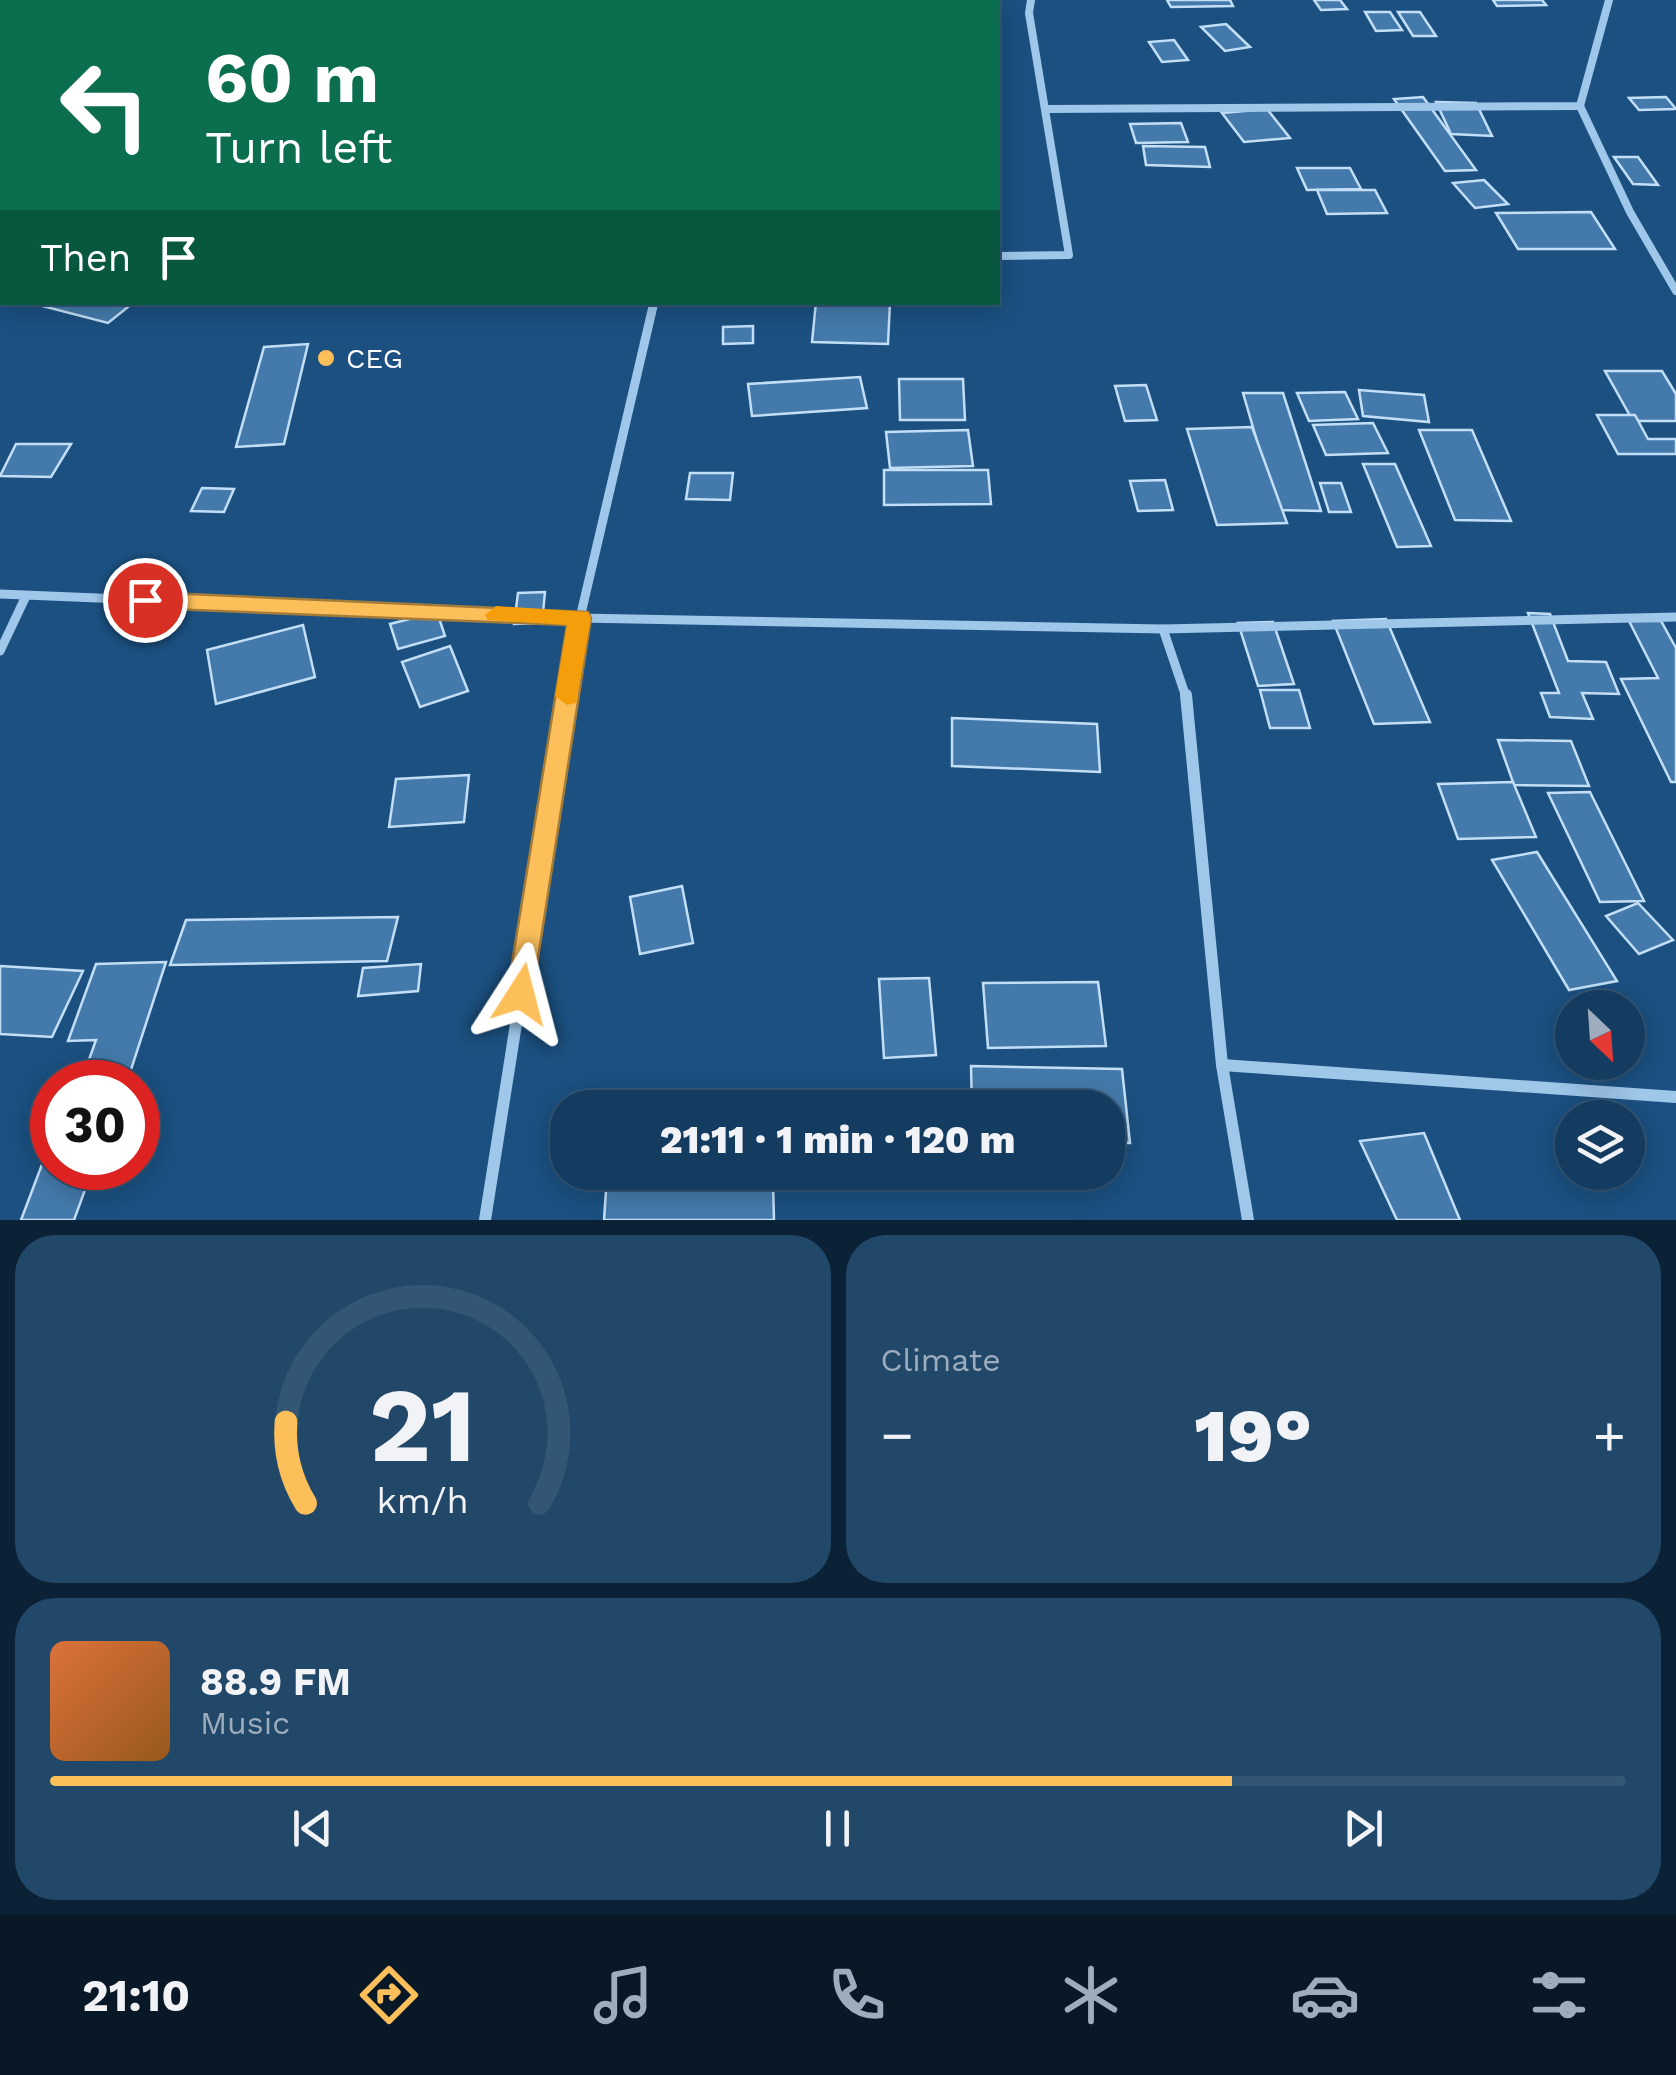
<!DOCTYPE html>
<meta charset="utf-8">
<style>
body{margin:0;font-family:"Work Sans",sans-serif;background:#214769;color:#f1f3f6;height:100vh;display:flex;flex-direction:column;font-size:38px;white-space:nowrap}
*{box-sizing:border-box;margin:0}
p{font-size:32px;color:#9dadbd}
.icon{flex:none;width:55px;height:55px;fill:none;stroke:currentColor;stroke-width:2;stroke-linecap:round;stroke-linejoin:round}
.map{position:relative;height:1220px;overflow:hidden}
.panel{display:flex;flex-direction:column;gap:15px;padding:15px;background:#0b2135;flex:1}
.panel>*{flex:none}
.banner{position:absolute;left:0px;top:0px;width:1000px;height:305px;box-shadow:0 5px 25px #0003,0 0 0 2px #335675;background:#0b6e4f;color:#fff;overflow:hidden}
.needle{width:65px;rotate:155deg}
.tools{position:absolute;left:1555px;top:990px;display:grid;gap:20px}
.tools a{display:grid;place-items:center;width:90px;height:90px;border-radius:50%;background:#143c60;box-shadow:0 5px 25px #0003,0 0 0 2px #335675;font-size:50px}
.speed{position:absolute;left:30px;top:1060px;display:flex;gap:20px;font-size:50px;font-weight:700;text-align:center}
.speed>*{display:grid;place-content:center;width:130px;height:130px;border-radius:50%;background:#143c60;box-shadow:0 5px 25px #0003,0 0 0 2px #335675;line-height:1}
.speed .limit{border:15px solid #d22;background:#fff;color:#111}
.pin{position:absolute;display:grid;place-items:center;width:85px;height:85px;color:#fff;margin:-42px;border:5px solid #fff;border-radius:50%;box-shadow:0 2px 10px #0007}
.me{position:absolute;width:110px;margin:-55px;rotate:9deg;stroke-linejoin:round;filter:drop-shadow(0 0 8px #0008)}
.turn{display:flex;align-items:center;gap:35px;height:210px;padding:0 40px;font-size:45px}
.turn .icon{width:130px;height:130px;stroke-width:2.5}
.turn b{display:block;font-size:70px;line-height:85px}
.then{display:flex;align-items:center;height:95px;padding:0 40px;background:#0003;gap:20px;font-size:38px}
.big{font-size:75px;font-weight:800;line-height:1.1}
.panel .card{flex:1;display:flex;flex-direction:column;justify-content:center;gap:15px;min-width:0;padding:0 35px;border-radius:40px;background:#214769}
.panel .dial{align-items:center;gap:0}
.dial svg{height:260px;overflow:visible;fill:none;stroke:#335675;stroke-width:7;stroke-linecap:round;text-anchor:middle}
.dial text{fill:#f1f3f6;stroke:none}
.song{display:flex;align-items:center;gap:30px}
.cover{width:120px;height:120px;border-radius:15px;background:linear-gradient(135deg,hsl(20 70% 55%),hsl(30 70% 35%))}
.played{height:10px;border-radius:5px;background:linear-gradient(90deg,#fcbf5a 75%,#335675 75%)}
.keys{display:flex;justify-content:space-around;direction:ltr}
.heat{display:flex;justify-content:space-between;align-items:center;font-size:55px;direction:ltr}
.panel .tiles{flex:1;display:grid;gap:15px;grid-template-columns:1fr 1fr}
.card:last-child{grid-column:span 2}
.trip{position:absolute;left:550px;top:1090px;width:575px;height:100px;border-radius:40px;background:#143c60;box-shadow:0 5px 25px #0003,0 0 0 2px #335675;font-weight:800;line-height:100px;text-align:center}
.dock{display:flex;height:160px;justify-content:space-around;align-items:center;background:#081826;color:#9dadbd}
.dock .icon{width:70px;height:70px}
.dock .current{color:#fcbf5a}
.dock b{font-size:45px;color:#f1f3f6}
.map>svg:first-child{display:block}
</style>
<div class="map">
<svg width="1676" height="1220" viewBox="0 0 1676 1220">
<rect width="100%" height="100%" fill="#1b5080"/>
<g fill="#447aab" stroke="#c3dff7" stroke-width="2.5">
<path d="M1167,0h63l3,6 -62,1z"/>
<path d="M1314,0h26l7,9 -26,1z"/>
<path d="M1493,0h49l4,5 -49,1z"/>
<path d="M1365,12h25l12,18 -26,1z"/>
<path d="M1398,12h22l16,24h-23z"/>
<path d="M1226,24l24,23 -25,4 -24,-24z"/>
<path d="M1174,40l14,20 -26,2 -13,-20z"/>
<path d="M1423,97l53,73 -31,1 -51,-72z"/>
<path d="M1666,97l10,12 -37,1 -10,-12z"/>
<path d="M1436,102l40,1 16,33 -41,-2z"/>
<path d="M1267,109l23,29 -46,4 -22,-29z"/>
<path d="M1181,123l7,19 -52,1 -6,-19z"/>
<path d="M1143,146l62,1 5,20 -64,-2z"/>
<path d="M1614,157h24l20,28 -25,-1z"/>
<path d="M1297,168h53l11,21 -54,1z"/>
<path d="M1484,180l24,24 -33,4 -22,-25z"/>
<path d="M1317,190h58l12,23 -60,1z"/>
<path d="M1591,212l24,37h-97l-22,-36z"/>
<path d="M27,302h104l2,1 -25,20z"/>
<path d="M816,302h74l-2,42 -76,-2z"/>
<path d="M753,326v17l-30,1v-17z"/>
<path d="M308,344l-24,100 -48,3 28,-100z"/>
<path d="M1605,371h57l14,23v27h-43z"/>
<path d="M860,377l7,31 -115,8 -4,-32z"/>
<path d="M899,379h64l2,41h-65z"/>
<path d="M1146,385l11,35 -32,1 -10,-35z"/>
<path d="M1359,390l65,5 5,27 -66,-6z"/>
<path d="M1345,392l13,27 -49,2 -12,-28z"/>
<path d="M1243,393h40l38,118 -44,-1z"/>
<path d="M1597,415h38l13,24h28v15h-58z"/>
<path d="M1373,423l15,30 -62,2 -13,-30z"/>
<path d="M1252,427l35,96 -70,2 -30,-96z"/>
<path d="M968,430l5,36 -83,2 -4,-36z"/>
<path d="M1419,430h53l39,91 -56,-1z"/>
<path d="M16,444h55l-20,33 -51,-1z"/>
<path d="M1363,464h32l36,82 -34,1z"/>
<path d="M884,470h104l3,34 -107,1z"/>
<path d="M690,473h43l-3,27 -44,-1z"/>
<path d="M1165,480l8,30 -35,1 -8,-30z"/>
<path d="M1320,483h21l10,29h-22z"/>
<path d="M202,488l32,1 -10,23 -33,-1z"/>
<path d="M545,592l-3,31 -28,1 4,-31z"/>
<path d="M437,612l8,24 -47,13 -8,-25z"/>
<path d="M1528,613l22,1 18,47 38,1 13,32 -37,-1 11,26 -43,-2 -9,-24h18z"/>
<path d="M1386,619l44,103 -56,2 -41,-103z"/>
<path d="M1629,621h32l15,27v134h-5l-50,-103 37,-1z"/>
<path d="M1273,622l21,62 -36,2 -20,-63z"/>
<path d="M303,625l12,52 -99,27 -9,-54z"/>
<path d="M450,646l18,45 -48,16 -18,-45z"/>
<path d="M1260,690h39l11,38h-40z"/>
<path d="M952,718l145,6 3,48 -148,-6z"/>
<path d="M1498,740l73,1 18,45 -75,-1z"/>
<path d="M469,775l-5,47 -75,5 7,-48z"/>
<path d="M1513,782l23,55 -78,2 -20,-55z"/>
<path d="M1590,792l54,109 -44,1 -52,-109z"/>
<path d="M1537,852l80,129 -48,9 -77,-130z"/>
<path d="M682,886l11,57 -53,11 -10,-57z"/>
<path d="M1638,903l35,37 -34,14 -33,-38z"/>
<path d="M398,917l-11,44 -217,4 16,-45z"/>
<path d="M166,962l-39,120h-46l15,-42 -28,1 28,-77z"/>
<path d="M421,964l-3,27 -60,5 5,-28z"/>
<path d="M0,966l83,5 -31,66 -52,-3z"/>
<path d="M929,978l7,77 -52,3 -5,-79z"/>
<path d="M1098,982l8,64 -118,2 -5,-65z"/>
<path d="M971,1066l151,3 8,74h-22v-35h-136z"/>
<path d="M1424,1133l36,87h-63l-37,-79z"/>
<path d="M52,1138v30h41l-19,52h-53z"/>
<path d="M773,1182l1,38h-170l2,-29z"/>
</g>
<g fill="none" stroke-linecap="round" stroke-linejoin="round">
<g stroke="#9ec7ea" stroke-width="8">
<path d="M1580,106l50,106 46,79"/>
<path d="M1046,109l534,-3 29,-106"/>
<path d="M998,256l71,-1 -40,-242 2,-13"/>
</g>
<g stroke="#9ec7ea" stroke-width="9">
<path d="M0,594l580,24 583,11 513,-12"/>
<path d="M1163,629l23,68"/>
<path d="M0,651l26,-55"/>
<path d="M567,697l13,-79 74,-316"/>
</g>
<g stroke="#9ec7ea" stroke-width="12">
<path d="M1186,695l36,370 26,155"/>
<path d="M1222,1065l454,32"/>
<path d="M485,1220l83,-525"/>
</g>
</g>
<path fill="#fcbf5a" stroke="#a47c3a" stroke-width="2.5" d="M145,592l443,20 3,6 -60,385 -10,4 -10,-4 -4,-9 60,-369 -422,-17 -12,-8z"/>
<path fill="#f59e0b" d="M496,606l92,6 3,6 -15,85 -9,2 -12,-9 12,-71 -79,-5 -3,-5z"/>
<circle fill="#fcbf5a" stroke="#1b5080" stroke-width="4" cx="326" cy="358" r="10"/>
<g text-anchor="middle" dominant-baseline="central" stroke-width="10" stroke-linejoin="round" paint-order="stroke">
<g font-size="28" fill="#fff" stroke="#1b5080" text-anchor="start">
<text x="346" y="358">CEG</text>
</g>
</g>
</svg>
<div class="tools">
<a><svg class="needle" viewBox="-14 -14 28 28"><path d="M0-13l5 13h-10z" fill="#e53935"/><path d="M0 13l5-13h-10z" fill="#9dadbd"/></svg></a>
<a><svg class="icon" aria-label="layers" viewBox="0 0 24 24"><path d="M12 4l9 5-9 5-9-5zM3 14l9 5 9-5"/></svg></a>
</div>
<div class="speed"><div class="limit">30</div></div>
<div class="pin" style="left:145px;top:600px;background:#d93025"><svg class="icon" aria-label="arrive" viewBox="0 0 24 24"><path d="M6 21V4h12l-3 4 3 4H6"/></svg></div>
<svg class="me" style="left:521px;top:994px" viewBox="-20 -20 40 40"><path d="M0-17L14 15 0 8-14 15z" fill="#fcbf5a" stroke="#fff" stroke-width="4"/></svg>
<div class="trip">21:11 · 1 min · 120 m</div>
<div class="banner">
<div class="turn"><svg class="icon" aria-label="left" viewBox="0 0 24 24"><path d="M17 20v-9H6M10 6l-5 5 5 5"/></svg><div><b>60 m</b>Turn left</div></div>
<div class="then">Then<svg class="icon" aria-label="arrive" viewBox="0 0 24 24"><path d="M6 21V4h12l-3 4 3 4H6"/></svg></div>
</div>
</div>
<section class="panel">
<div class="tiles">
<div class="card dial"><svg viewBox="0 0 100 80">
<path d="M14 69A42 42 0 1 1 86 69"/>
<path d="M14 69A42 42 0 0 1 8 44" stroke="#fcbf5a"/>
<text x="50" y="56" font-size="32" font-weight="700">21</text>
<text x="50" y="72" font-size="11">km/h</text>
</svg></div>
<div class="card"><p>Climate</p>
<div class="heat"><a>−</a><b class="big">19°</b><a>+</a></div>
</div>
<div class="card">
<div class="song"><i class="cover"></i><div><b>88.9 FM</b><p>Music</p></div></div>
<div class="played"></div>
<div class="keys"><svg class="icon" aria-label="previous" viewBox="0 0 24 24"><path d="M18 5L8 12l10 7zM5 5v14"/></svg><svg class="icon" aria-label="pause" viewBox="0 0 24 24"><path d="M8 5v14M16 5v14"/></svg><svg class="icon" aria-label="next" viewBox="0 0 24 24"><path d="M6 5l10 7-10 7zM19 5v14"/></svg></div>
</div>
</div>
</section>
<nav class="dock">
<b>21:10</b>
<svg class="icon current" aria-label="directions" viewBox="0 0 24 24"><path d="M12 3l9 9-9 9-9-9zM9 14v-3h6M13 9l2 2-2 2"/></svg>
<svg class="icon" aria-label="music" viewBox="0 0 24 24"><path d="M9 18V5l10-2v13"/><circle cx="6" cy="18" r="3"/><circle cx="16" cy="16" r="3"/></svg>
<svg class="icon" aria-label="phone" viewBox="0 0 24 24"><path d="M5 4h4l2 5-3 2q2 4 5 5l2-3 5 2v4C11 20 4 13 5 4z"/></svg>
<svg class="icon" aria-label="climate" viewBox="0 0 24 24"><path d="M12 3v18M4 7l16 10M4 17L20 7"/></svg>
<svg class="icon" aria-label="car" viewBox="0 0 24 24"><path d="M5 17H2v-5l4-1 3-4h7l3 4 3 1v5h-3M9 17h6M6 11h13"/><circle cx="7" cy="17" r="2"/><circle cx="17" cy="17" r="2"/></svg>
<svg class="icon" aria-label="filters" viewBox="0 0 24 24"><path d="M4 7h16M4 17h16"/><circle cx="9" cy="7" r="2"/><circle cx="15" cy="17" r="2"/></svg>
</nav>
